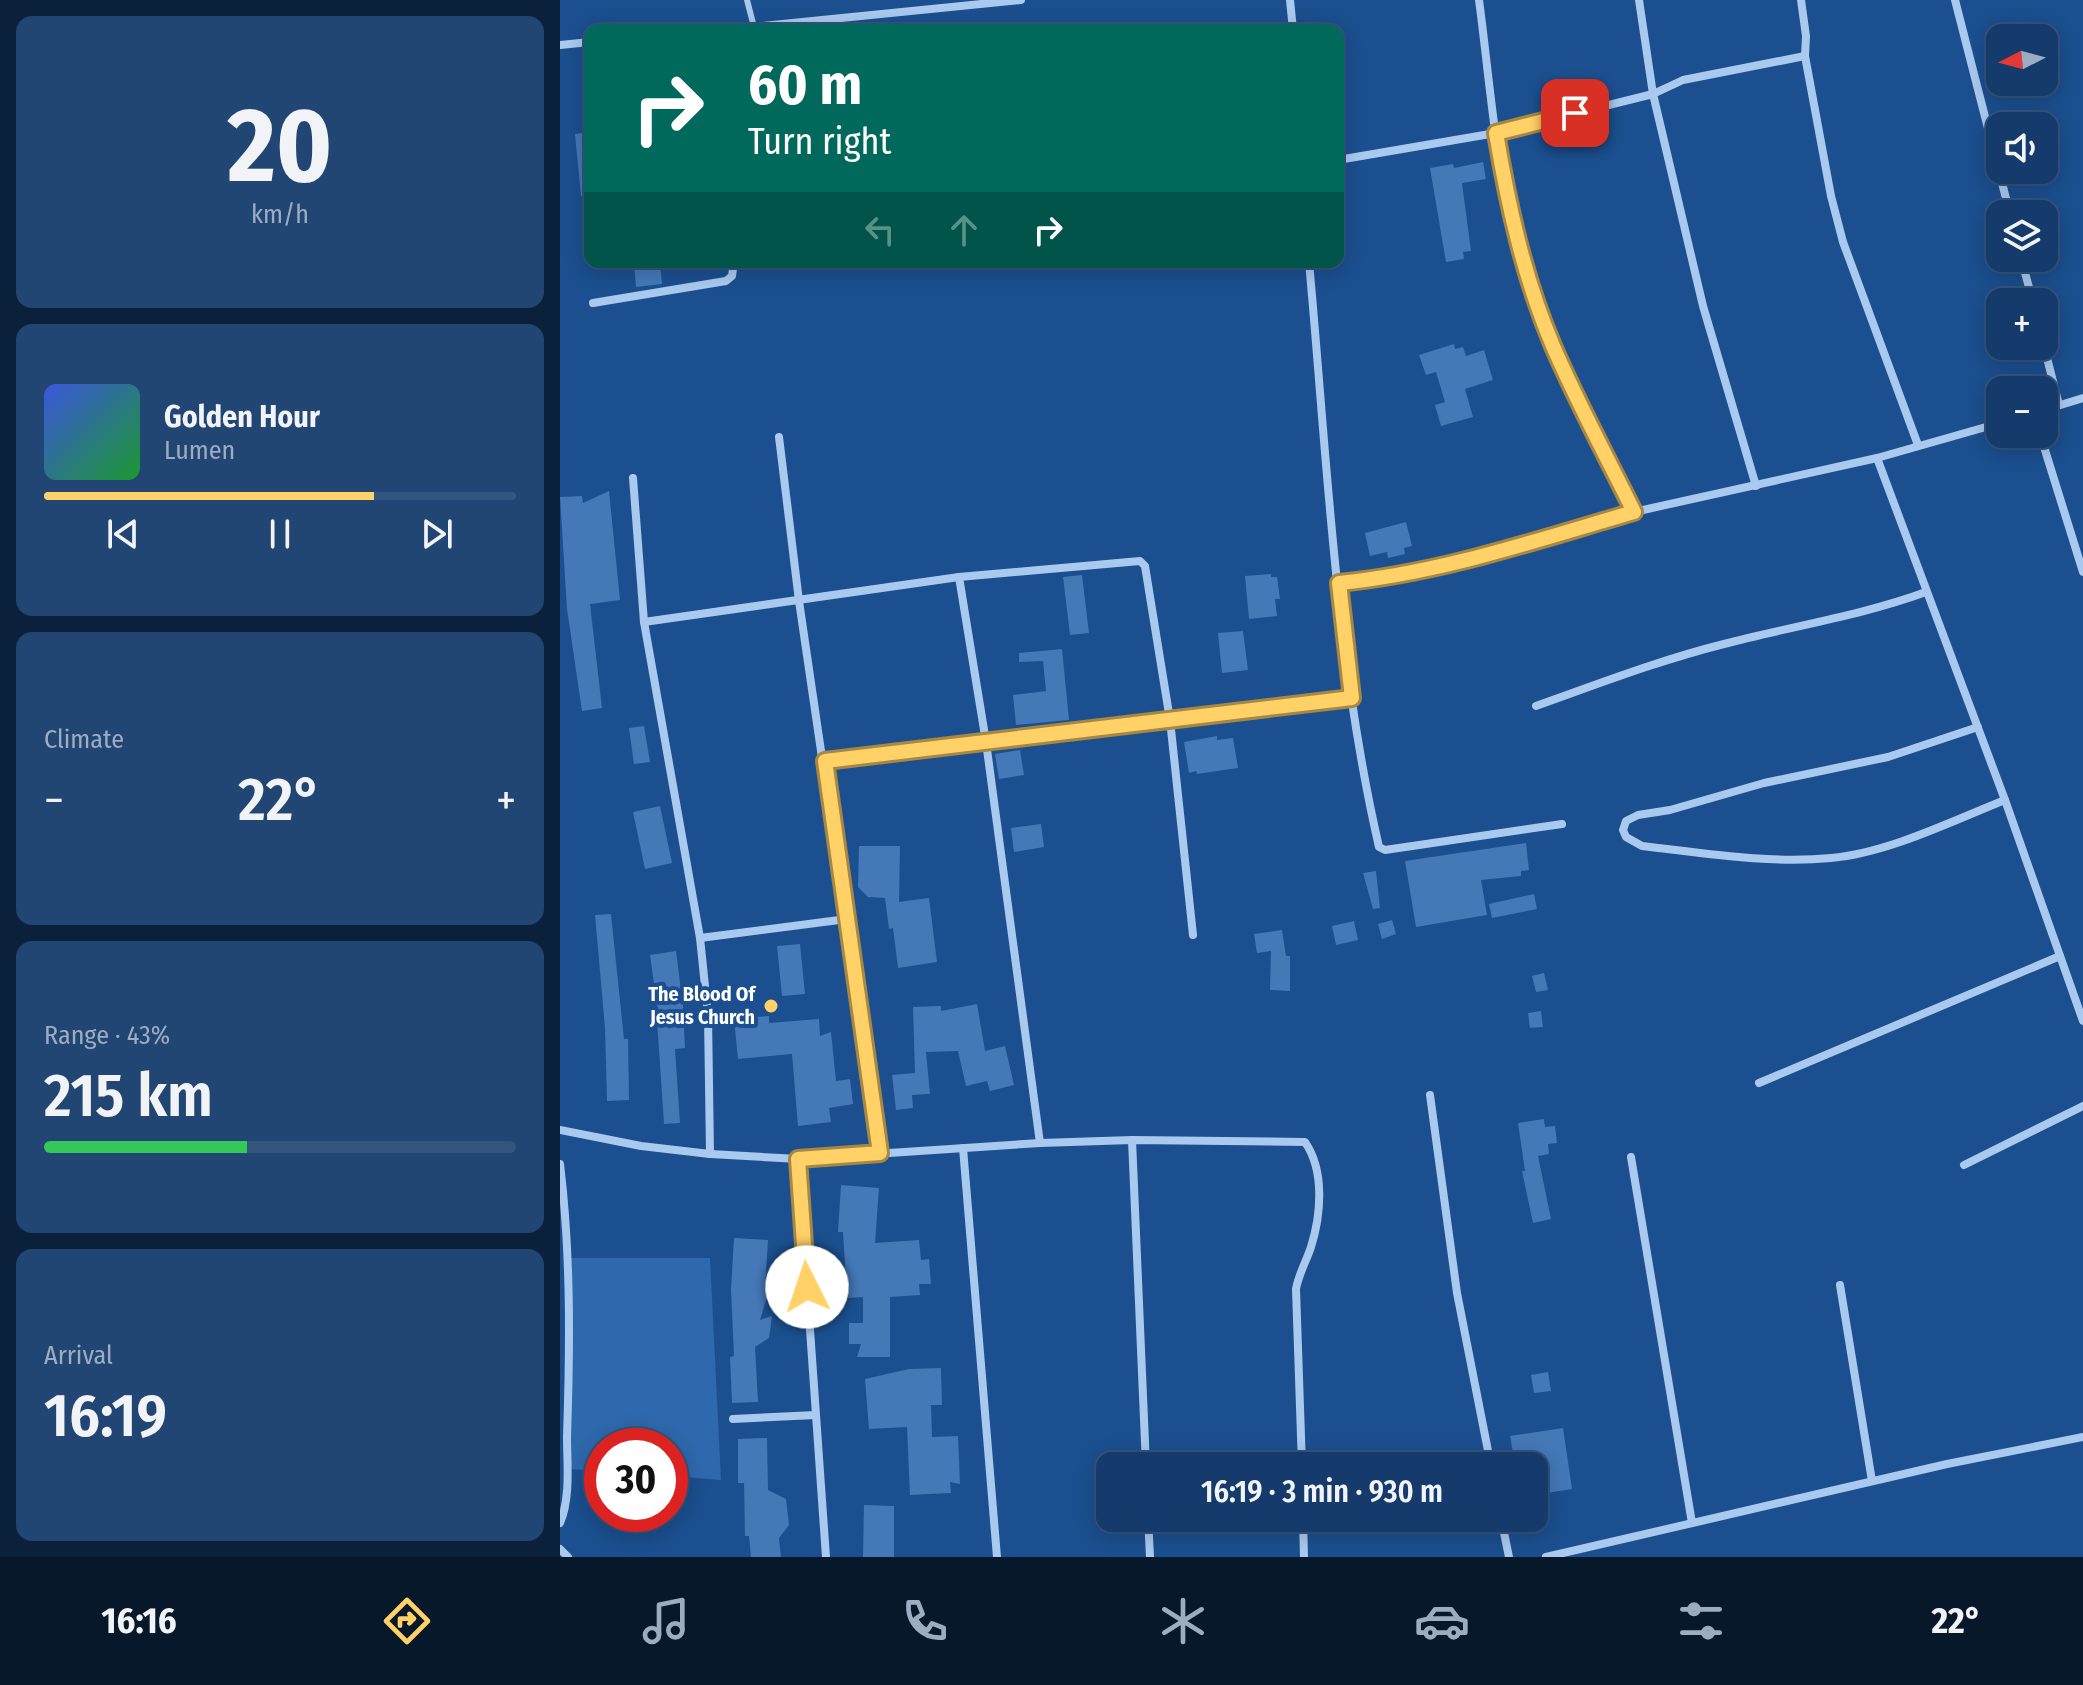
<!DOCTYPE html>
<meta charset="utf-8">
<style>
body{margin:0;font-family:"Fira Sans Condensed",sans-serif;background:#214673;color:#f1f3f6;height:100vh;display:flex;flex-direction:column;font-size:30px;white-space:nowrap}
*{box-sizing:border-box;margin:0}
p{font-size:26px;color:#9dadc1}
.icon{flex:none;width:44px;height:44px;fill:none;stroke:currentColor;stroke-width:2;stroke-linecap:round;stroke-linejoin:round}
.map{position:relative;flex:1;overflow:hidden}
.sheet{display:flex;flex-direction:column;gap:16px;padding:16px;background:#0b203b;width:560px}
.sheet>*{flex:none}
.top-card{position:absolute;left:24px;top:24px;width:760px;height:244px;border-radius:16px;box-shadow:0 4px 20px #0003,0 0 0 2px #33557e;background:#00695c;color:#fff;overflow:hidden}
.needle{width:52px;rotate:264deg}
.fabs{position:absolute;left:1426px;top:24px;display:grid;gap:16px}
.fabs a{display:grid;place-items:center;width:72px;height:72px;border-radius:16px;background:#143b6b;box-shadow:0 4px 20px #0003,0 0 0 2px #33557e;font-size:40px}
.speed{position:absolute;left:24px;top:1428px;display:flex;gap:16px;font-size:40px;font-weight:700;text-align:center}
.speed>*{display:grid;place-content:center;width:104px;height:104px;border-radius:50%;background:#143b6b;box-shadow:0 4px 20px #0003,0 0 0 2px #33557e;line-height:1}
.speed .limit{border:12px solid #d22;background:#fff;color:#111}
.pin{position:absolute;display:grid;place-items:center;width:68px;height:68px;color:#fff;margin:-34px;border-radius:16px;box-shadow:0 4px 12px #0006}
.me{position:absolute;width:88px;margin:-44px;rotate:356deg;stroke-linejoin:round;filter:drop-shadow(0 0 6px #0008)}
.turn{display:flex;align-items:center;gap:28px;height:168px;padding:0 32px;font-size:36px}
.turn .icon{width:104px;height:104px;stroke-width:2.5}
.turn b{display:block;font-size:56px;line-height:68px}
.lanes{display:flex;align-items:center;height:76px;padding:0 32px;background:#0003;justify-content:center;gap:40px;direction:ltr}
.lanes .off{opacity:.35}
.big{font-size:60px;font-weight:600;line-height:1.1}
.sheet .card{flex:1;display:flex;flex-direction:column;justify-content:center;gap:12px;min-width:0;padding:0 28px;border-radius:16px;background:#214673}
.sheet .dial{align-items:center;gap:0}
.dial b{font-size:104px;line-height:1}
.song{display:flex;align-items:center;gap:24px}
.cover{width:96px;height:96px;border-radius:12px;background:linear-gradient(135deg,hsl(230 70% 55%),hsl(130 70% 35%))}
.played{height:8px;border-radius:4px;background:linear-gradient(90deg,#ffd166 70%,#33557e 70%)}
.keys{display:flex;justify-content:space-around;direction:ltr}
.heat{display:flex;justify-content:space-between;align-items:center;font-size:44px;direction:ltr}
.charge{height:12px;border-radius:6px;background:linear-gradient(90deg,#34c759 43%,#33557e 0)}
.trip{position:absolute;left:536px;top:1452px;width:452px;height:80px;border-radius:16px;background:#143b6b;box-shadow:0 4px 20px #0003,0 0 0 2px #33557e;font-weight:600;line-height:80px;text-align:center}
.dock{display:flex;height:128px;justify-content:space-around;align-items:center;background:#08182b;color:#9dadc1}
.dock .icon{width:56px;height:56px}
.dock .on{color:#ffd166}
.dock b{font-size:36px;color:#f1f3f6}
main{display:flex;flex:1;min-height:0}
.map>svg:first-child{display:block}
</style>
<main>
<section class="sheet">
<div class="card dial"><b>20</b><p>km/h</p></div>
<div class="card">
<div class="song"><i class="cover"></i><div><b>Golden Hour</b><p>Lumen</p></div></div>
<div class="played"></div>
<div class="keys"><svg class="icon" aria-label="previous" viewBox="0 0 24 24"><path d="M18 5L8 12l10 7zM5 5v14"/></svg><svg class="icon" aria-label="pause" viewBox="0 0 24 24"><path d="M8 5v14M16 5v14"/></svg><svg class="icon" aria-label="next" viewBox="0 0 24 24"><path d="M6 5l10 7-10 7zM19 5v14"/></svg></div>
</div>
<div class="card"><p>Climate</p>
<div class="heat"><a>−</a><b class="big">22°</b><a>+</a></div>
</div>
<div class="card"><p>Range · 43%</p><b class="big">215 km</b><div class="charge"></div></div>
<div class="card"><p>Arrival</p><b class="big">16:19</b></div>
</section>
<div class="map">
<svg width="1523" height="1557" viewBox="0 0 1523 1557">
<rect width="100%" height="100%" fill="#1b4f8f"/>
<path fill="#2e69ad" d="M7,1258h143l11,222 -51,-4v-30h-68v25l-36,-2z"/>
<g fill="#4478b7">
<path d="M30,132v64h-9l-6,-62z"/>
<path d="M923,162l3,17 -24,4 9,68 -8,1 1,7 -18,3 -16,-94 23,-4 1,4z"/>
<path d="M74,262h26l2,22 -26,3z"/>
<path d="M894,344l1,5 8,-2 3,9 18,-6 9,30 -28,9 8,28 -32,9 -6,-21 10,-3 -9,-30 -10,3 -7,-20z"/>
<path d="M49,491l11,109 -30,4 12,104 -20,3 -15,-102 -7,-112 22,-1 1,7z"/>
<path d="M846,522l6,24 -8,2 1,6 -17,4 -1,-6 -17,4 -5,-23z"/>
<path d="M711,574v3h6l3,22h-5l2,17 -28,3 -4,-43z"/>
<path d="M522,575l7,58 -19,2 -7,-58z"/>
<path d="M683,631l5,39 -26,3 -4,-40z"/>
<path d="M502,649l7,71 -53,5 -3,-30 33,-4 -3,-30 -24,1v-9z"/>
<path d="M84,726l6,36 -16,2 -5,-36z"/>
<path d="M657,736v4l16,-2 5,30 -41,6 -1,-3 -7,2 -5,-31z"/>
<path d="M460,750l4,25 -25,4 -4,-25z"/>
<path d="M100,806l12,57 -27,6 -12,-57z"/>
<path d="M481,824l3,23 -30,5 -3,-24z"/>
<path d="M966,843l3,27 -8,1v5l-40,4 6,35 -71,12 -11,-66z"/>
<path d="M299,846h41l-1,56 30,-4 8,64 -39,6 -5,-40 -4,1 -4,-31 -17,-1 -10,-10z"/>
<path d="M816,871l4,37 -7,1 -10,-36z"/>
<path d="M974,894l3,15 -45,9 -3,-14z"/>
<path d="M51,914l13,125h4l1,61 -22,1 -2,-73 -10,-113z"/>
<path d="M832,920l4,14 -14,5 -4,-15z"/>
<path d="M794,921l4,19 -22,5 -4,-19z"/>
<path d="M722,930l4,26h4v35l-20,-1 1,-39 -14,2 -3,-19z"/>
<path d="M240,944l5,50 -23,2 -5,-50z"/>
<path d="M116,951l7,55 2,42 -10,1 5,74 -16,1 -7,-104h2l-9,-65z"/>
<path d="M984,973l4,17 -12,2 -4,-16z"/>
<path d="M417,1004l8,47 20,-5 9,39 -24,6 -3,-10 -21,5 -8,-35 -32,1 4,42 -18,1 1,13 -17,2 -4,-35 23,-2 -2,-66 28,-1v5z"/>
<path d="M981,1011l2,16 -13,1 -2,-15z"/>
<path d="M209,1016v7l50,-4 1,17 11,-4 5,49 14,-2 3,25 -24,4 2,14 -33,4 -6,-72 -54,5 -4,-40z"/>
<path d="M984,1119l1,8 10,-1 2,17 -9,1 1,10 -11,2 13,63 -18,4 -11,-52h3l-7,-48z"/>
<path d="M281,1185l38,3 -4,55 44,-3 2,20 8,-1 2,25h-12l1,11 -30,2v60h-33l4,-13h-12v-21h14v-26l-16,1 -4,-66h-5z"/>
<path d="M174,1238l34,2 -3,50h4l-9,30 12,-4 -3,22 -14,9 3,55 -26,1 -2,-46 4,-1 -3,-66z"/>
<path d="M381,1368l1,37h-11l1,32 26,-1 2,48 -10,-2 1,11 -41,2 -3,-68 -38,2 -4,-50 44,-10z"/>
<path d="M988,1372l3,19 -17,2 -3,-18z"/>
<path d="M1003,1428l9,61 -38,6v-34l-19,3 -5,-28z"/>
<path d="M207,1438l1,52 18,9 3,26 -10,13 2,19h-30l-2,-21h-4l-1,-53h-6v-44z"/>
<path d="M304,1505l30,1v51h-31z"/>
</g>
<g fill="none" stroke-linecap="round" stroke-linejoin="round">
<path stroke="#a9c9ee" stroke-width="6" d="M187,0l7,27"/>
<g stroke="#a9c9ee" stroke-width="8">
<path d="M730,0l3,30"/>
<path d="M919,0c9,67 14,135 28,200 24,111 77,211 127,312"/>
<path d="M1079,0l14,94 50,212 53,180"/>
<path d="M1241,0l5,36 -1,20 26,140 12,46 75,203"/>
<path d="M1395,0l55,214"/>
<path d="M163,30l298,-30"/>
<path d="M0,45l30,-3"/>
<path d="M778,160l158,-27 157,-39 30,-14 122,-24"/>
<path d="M1461,258l12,44"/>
<path d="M749,262c18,195 26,394 70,585l6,3 177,-26"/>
<path d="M33,303l133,-22 6,-5 2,-14"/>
<path d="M1484,346l15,59"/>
<path d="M1484,410l39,-12"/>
<path d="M1480,434l43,138"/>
<path d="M219,437l20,164 81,552"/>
<path d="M1317,458l128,342 78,221"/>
<path d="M73,478l11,144 56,316 8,77 2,139"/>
<path d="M399,577l27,165 54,401"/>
<path d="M779,583l51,-5 50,-10 194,-56 243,-54 123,-35"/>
<path d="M84,622l315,-45 181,-16 5,5 25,154 23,215"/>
<path d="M976,706c62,-22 124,-46 188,-62 68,-18 136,-28 202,-52"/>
<path d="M1418,727l-90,30 -124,26 -94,27 -32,5 -12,6 -3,9 3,7 16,9c62,7 127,18 189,12 57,-5 121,-37 174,-58"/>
<path d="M265,761l527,-63"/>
<path d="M140,938l147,-19"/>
<path d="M1199,1083l301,-127"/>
<path d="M870,1095l27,198 34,173"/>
<path d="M0,1130l81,16 69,8 88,5 242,-16 92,-3 173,2c20,29 16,73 6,105 -5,15 -12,26 -15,42l6,177"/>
<path d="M572,1140l14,326"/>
<path d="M403,1148l34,409"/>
<path d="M1071,1157l61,366"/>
<path d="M238,1159l28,398"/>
<path d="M0,1164c11,90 10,182 7,273 0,26 4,60 -7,86"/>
<path d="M1404,1165l119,-59"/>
<path d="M1280,1285l32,196"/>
<path d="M173,1419l83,-4"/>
<path d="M588,1518l2,39"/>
<path d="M743,1518l1,39"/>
<path d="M941,1518l8,39"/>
<path d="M0,1549l8,8"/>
<path d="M986,1557l401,-93 136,-27"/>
</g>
</g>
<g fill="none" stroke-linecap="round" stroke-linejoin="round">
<g stroke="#a68842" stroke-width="20">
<path id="route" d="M247,1287l-9,-128 82,-6 -55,-392 527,-63 -13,-115c102,-10 198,-43 295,-71 -27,-55 -57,-110 -81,-166 -29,-68 -45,-141 -57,-213l79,-20"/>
</g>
<use href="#route" stroke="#ffd166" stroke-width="14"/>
</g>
<circle fill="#ffd166" stroke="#1b4f8f" stroke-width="3" cx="211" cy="1006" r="8"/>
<g text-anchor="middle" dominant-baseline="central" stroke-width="8" stroke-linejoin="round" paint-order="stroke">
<g font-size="20" font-weight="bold" fill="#fff" stroke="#1b4f8f" text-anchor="end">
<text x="195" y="994">The Blood Of<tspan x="195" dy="23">Jesus Church</tspan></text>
</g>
</g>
</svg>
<div class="fabs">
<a><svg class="needle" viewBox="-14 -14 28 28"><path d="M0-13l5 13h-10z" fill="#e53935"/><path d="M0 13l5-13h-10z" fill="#9dadc1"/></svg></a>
<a><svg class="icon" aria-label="sound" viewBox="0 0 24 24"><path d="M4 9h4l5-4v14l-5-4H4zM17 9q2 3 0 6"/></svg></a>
<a><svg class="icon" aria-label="layers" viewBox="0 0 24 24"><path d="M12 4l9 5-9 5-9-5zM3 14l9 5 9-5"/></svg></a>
<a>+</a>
<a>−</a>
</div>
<div class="speed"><div class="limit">30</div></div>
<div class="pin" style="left:1015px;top:113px;background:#d93025"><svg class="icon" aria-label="arrive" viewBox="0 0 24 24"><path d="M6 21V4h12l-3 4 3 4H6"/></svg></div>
<svg class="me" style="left:247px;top:1287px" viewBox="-20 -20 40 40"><circle r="19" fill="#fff"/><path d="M0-13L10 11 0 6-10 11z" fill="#ffd166"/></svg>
<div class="trip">16:19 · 3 min · 930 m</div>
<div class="top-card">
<div class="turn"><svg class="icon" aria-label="right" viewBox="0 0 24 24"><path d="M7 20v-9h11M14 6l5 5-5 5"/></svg><div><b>60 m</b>Turn right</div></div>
<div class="lanes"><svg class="icon off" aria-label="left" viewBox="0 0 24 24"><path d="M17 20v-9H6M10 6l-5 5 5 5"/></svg><svg class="icon off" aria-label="ahead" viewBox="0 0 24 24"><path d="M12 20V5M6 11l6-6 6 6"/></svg><svg class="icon" aria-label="right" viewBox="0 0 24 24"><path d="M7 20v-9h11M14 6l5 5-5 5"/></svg></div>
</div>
</div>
</main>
<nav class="dock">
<b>16:16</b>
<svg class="icon on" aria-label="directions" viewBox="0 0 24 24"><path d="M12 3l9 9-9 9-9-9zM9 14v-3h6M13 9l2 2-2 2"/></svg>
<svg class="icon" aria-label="music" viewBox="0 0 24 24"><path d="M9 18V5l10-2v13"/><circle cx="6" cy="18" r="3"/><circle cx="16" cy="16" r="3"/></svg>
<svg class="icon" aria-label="phone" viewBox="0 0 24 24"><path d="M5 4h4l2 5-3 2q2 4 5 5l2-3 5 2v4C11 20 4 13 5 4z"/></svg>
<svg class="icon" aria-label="climate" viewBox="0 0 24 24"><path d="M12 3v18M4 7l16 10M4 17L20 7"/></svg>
<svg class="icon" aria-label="car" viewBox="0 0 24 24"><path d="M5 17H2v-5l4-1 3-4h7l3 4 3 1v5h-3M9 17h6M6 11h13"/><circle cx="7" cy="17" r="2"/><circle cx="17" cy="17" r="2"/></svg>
<svg class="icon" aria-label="filters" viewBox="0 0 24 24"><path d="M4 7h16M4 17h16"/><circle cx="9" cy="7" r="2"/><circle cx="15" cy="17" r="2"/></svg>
<b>22°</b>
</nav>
